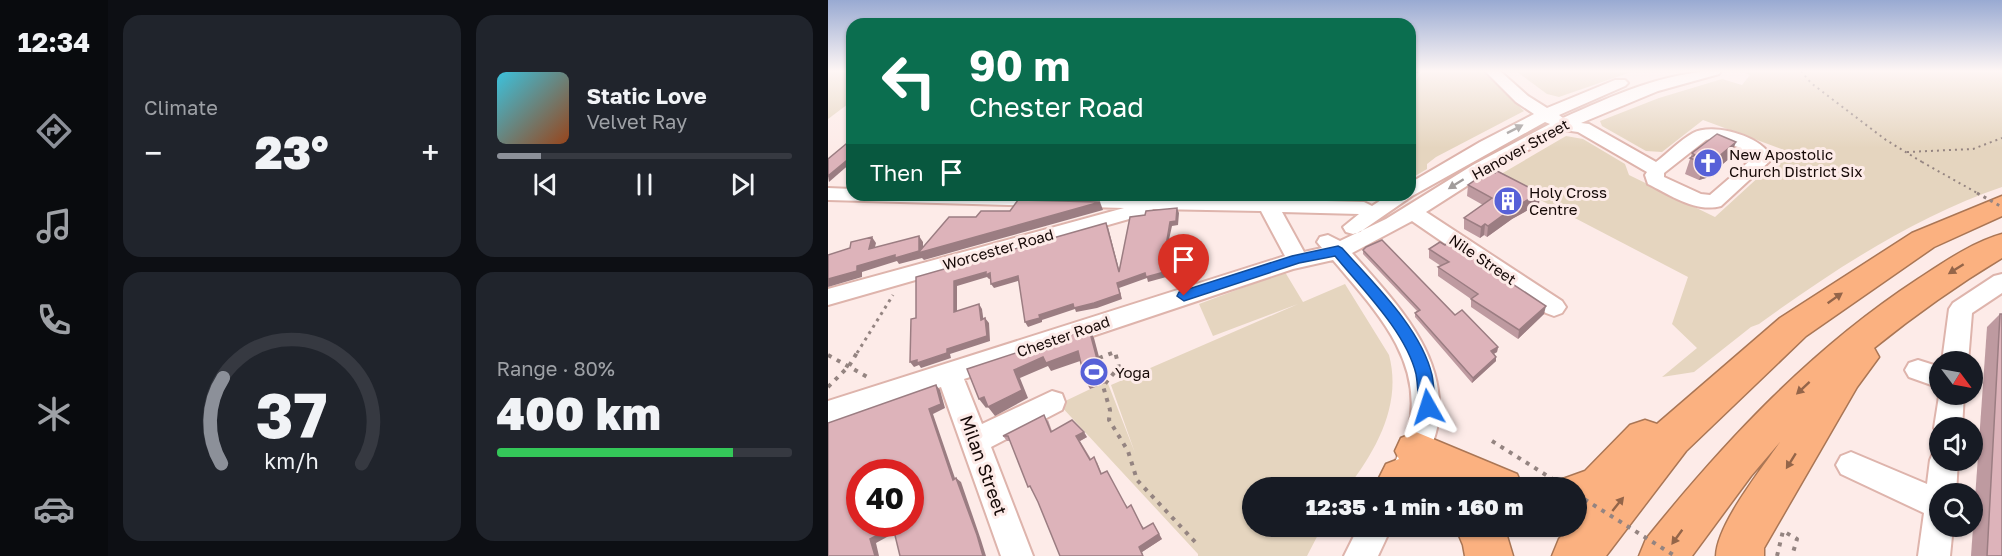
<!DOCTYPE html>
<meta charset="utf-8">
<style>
body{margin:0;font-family:"Golos Text",sans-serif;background:#20242c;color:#f1f3f6;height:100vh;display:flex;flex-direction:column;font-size:22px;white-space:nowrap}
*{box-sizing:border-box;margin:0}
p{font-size:20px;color:#9ea1a6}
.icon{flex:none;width:33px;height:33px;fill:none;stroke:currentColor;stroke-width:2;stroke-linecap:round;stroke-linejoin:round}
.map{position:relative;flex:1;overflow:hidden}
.drawer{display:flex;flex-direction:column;gap:15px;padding:15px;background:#0d0f14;width:720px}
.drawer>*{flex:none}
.guide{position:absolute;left:18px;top:18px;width:570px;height:183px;border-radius:18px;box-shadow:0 2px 4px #0004;background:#0b6e4f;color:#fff;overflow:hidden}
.needle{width:39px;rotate:122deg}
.fabs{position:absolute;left:1101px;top:351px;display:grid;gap:12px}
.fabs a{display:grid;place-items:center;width:54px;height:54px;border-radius:50%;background:#171b24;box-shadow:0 2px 4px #0004;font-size:30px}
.speed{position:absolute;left:18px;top:459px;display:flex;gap:12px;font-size:30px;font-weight:700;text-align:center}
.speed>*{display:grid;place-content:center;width:78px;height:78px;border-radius:50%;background:#171b24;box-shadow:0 2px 4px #0004;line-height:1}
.speed .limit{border:9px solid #d22;background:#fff;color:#111}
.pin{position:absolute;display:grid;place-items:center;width:51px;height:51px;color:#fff;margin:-62px -26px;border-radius:50% 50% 50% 0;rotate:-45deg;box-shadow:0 0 6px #0007}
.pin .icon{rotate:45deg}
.me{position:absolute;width:66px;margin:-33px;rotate:354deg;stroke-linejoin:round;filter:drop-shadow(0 0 4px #0008)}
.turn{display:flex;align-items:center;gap:21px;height:126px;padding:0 24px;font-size:27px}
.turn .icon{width:78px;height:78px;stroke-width:2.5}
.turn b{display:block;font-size:42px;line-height:51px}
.then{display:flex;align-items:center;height:57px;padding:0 24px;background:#0003;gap:12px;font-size:22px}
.big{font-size:45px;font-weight:800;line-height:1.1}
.drawer .widget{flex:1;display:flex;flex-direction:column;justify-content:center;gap:9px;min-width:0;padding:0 21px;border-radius:18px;background:#20242c}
.drawer .dial{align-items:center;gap:0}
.dial svg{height:156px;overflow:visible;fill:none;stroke:#363941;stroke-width:7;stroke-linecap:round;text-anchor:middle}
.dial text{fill:#f1f3f6;stroke:none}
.song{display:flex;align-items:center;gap:18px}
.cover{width:72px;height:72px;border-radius:9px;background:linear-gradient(135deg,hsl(190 70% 55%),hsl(20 70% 35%))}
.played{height:6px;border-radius:3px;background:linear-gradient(90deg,#8c9099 15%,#363941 15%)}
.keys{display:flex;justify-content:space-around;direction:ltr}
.heat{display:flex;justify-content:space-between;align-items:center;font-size:33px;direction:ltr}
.charge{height:9px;border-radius:4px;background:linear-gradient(90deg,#34c759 80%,#363941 0)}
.drawer .tiles{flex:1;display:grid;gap:15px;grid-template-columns:repeat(2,1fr)}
.trip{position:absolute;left:414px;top:477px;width:345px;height:60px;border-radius:30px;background:#171b24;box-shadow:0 2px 4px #0004;font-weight:800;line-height:60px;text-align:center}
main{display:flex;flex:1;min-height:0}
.menu{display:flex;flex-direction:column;width:108px;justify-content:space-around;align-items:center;background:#090b0e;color:#9ea1a6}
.menu .icon{width:42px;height:42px}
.menu .selected{color:#8c9099}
.menu b{font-size:27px;color:#f1f3f6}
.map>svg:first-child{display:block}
</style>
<main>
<nav class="menu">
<b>12:34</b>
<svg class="icon selected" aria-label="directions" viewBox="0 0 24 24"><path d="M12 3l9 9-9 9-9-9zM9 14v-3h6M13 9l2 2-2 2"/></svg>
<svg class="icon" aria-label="music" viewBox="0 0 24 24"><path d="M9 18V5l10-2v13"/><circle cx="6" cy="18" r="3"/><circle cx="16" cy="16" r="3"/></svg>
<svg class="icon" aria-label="phone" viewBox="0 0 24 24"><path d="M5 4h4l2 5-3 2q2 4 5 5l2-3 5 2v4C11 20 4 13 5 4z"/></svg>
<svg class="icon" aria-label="climate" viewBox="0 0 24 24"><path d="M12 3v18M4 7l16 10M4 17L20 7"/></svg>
<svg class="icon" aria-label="car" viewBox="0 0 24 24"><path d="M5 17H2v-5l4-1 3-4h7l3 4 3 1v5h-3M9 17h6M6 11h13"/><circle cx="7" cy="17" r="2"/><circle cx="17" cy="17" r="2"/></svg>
</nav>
<section class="drawer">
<div class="tiles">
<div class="widget"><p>Climate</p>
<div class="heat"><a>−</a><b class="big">23°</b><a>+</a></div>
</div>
<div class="widget">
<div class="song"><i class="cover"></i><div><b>Static Love</b><p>Velvet Ray</p></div></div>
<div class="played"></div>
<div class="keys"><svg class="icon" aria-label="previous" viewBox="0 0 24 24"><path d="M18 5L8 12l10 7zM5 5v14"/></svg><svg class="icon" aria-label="pause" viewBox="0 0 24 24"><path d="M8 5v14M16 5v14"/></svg><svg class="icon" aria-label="next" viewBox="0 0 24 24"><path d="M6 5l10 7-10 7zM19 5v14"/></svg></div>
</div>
<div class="widget dial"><svg viewBox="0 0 100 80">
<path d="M14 69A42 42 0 1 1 86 69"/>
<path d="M14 69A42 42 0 0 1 15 25" stroke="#8c9099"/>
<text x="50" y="56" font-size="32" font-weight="700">37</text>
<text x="50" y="72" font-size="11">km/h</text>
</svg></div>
<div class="widget"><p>Range · 80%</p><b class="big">400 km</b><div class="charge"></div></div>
</div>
</section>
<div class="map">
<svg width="1174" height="556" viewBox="0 0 1174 556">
<rect width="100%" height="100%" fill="#fdebe8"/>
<g fill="#e5d5bf">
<path d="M0,71h24v30l-24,18z"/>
<path d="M594,71h60l42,40 -88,46 -9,7v5l-17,10v-88z"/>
<path d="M688,71h118l-75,26 -12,-3z"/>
<path d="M931,71h243v116c-86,29 -170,84 -243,137l-8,3 -57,45 -32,5 35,-29 -25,-24 16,-47 -192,-100 70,-41 17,3 42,25 4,11 86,42 72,-66 -84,-31 -41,32 -16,-1 -44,-25 -2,-5 59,-23 63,-19 20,6 8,-10 -5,-2z"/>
<path d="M457,272l18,30 42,-18 44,71c13,49 -12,94 -41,132l-96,1v38l70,1 -15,29h-109v-2l-139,-150 48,-23 28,72 -24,-68 187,-81 -85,32 -14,-32z"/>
</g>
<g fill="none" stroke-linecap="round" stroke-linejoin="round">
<g stroke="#deb4ac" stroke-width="4">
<g id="minor">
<path d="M657,71h15l28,25 19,12 68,-28h10l3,3 -3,3 -66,29 4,3c49,-22 103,-47 158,-47l-2,3 -61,17 -77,32 8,1 67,38c12,-9 24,-22 37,-29 20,-11 72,4 79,26l-51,47c-25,7 -51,-11 -73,-22l-3,-9 2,-3 -69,-40 -14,-2 -77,43 -61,39 136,89 4,6 -4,6 -8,3 -8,-3 -134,-92 -60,32c43,49 99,104 85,175 -3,15 -11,30 -17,43l-10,4 -10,-4 -5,-9c5,-11 12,-23 14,-34 15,-69 -35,-119 -76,-168l-40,9 -329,110 18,45 70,-33 10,3 3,8 -3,8 -71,37 42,109h-32l-60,-169 -113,38v-24l457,-145 -24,-45 -108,-2 -3,4 -322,92v-16l296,-81 -296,-8v-12l24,1v6h243l269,7 8,4 17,-11h21v-12l70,-41 54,-28 -18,-12zM717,122l5,2 -77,41 -87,54 -46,22 -12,-6 -8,2 -3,5 5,6 -18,4 -22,-40 77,2 -16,13 3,5 7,2 7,-2 52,-36zM882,139l28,8 15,11 -43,37 -9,-1 -37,-17v-4l42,-33z"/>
<path d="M1174,274v19l-30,20 -4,49h-26l7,-53 4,-6 41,-27z"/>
<path d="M1090,360l22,7v21l-31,-11 -4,-7 4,-7z"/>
<path d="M1112,390v4h24l-2,34h-22v9l-6,-9z"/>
<path d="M1112,449v11h18l-2,34h-16v32h13l-3,30h-32l6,-43 -83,-39 -5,-9 5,-9 10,-4 76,32 3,-24 4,-9z"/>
<path d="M531,526h33l-14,30h-34z"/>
</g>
</g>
<g stroke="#aa7655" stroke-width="3">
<g id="highway">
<path d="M1174,196v20l-68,31 -128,89 -120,115 -80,105h-54l7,-17 11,-13h6v-7l5,-5 -5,2v-28h-19l3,-8 25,-9 45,-46 15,-5 12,4 123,-106 132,-85z"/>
<path d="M1174,234v24c-45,27 -87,57 -128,90l5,9 -22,30 -93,161v8h-48c1,-32 45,-86 64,-114l-29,34 -59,80h-53l7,-17c80,-99 165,-190 272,-260 26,-17 55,-37 84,-45z"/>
<path d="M588,432l101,42 6,14h-70l-13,-6 3,6h-59l-5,-10 7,-14 13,-5 -4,-8 6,-13z"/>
<path d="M627,526h49l9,30h-48l-2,-11z"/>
</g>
</g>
<g stroke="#948481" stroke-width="2" stroke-dasharray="2 4" stroke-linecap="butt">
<path d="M973,71l10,12 75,57 36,22"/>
<path d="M582,83l8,-12"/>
<path d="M1079,152l66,-3 29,-11"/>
</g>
<path stroke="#948481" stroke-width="3" stroke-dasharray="3 4.5" stroke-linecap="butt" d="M29,353l36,-58"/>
<g stroke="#948481" stroke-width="4" stroke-dasharray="4 6" stroke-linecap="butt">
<path d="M0,355l43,24"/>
<path d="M271,358l16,-6 4,15 -16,19 7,24 -1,10 19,31 9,29 61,65"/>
<path d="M0,387l21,-21 9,-15"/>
<path d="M664,441l62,39"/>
<path d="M949,556l6,-25 14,8 -5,17"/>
</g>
<use href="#minor" fill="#fff" fill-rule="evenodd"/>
<use href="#highway" fill="#fbb180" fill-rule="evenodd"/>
<path stroke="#948481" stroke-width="2" stroke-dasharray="2 4" stroke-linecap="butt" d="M1094,162l57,32"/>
<path stroke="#948481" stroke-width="3" stroke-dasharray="3 4.5" stroke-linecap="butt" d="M1149,193l25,14"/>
<path stroke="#948481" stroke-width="4" stroke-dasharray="4 6" stroke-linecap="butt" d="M748,494l99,62"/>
</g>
<g fill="#be9aa0">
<path d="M864,153l38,5 -24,20 -7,2 -14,-6z"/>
<path d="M640,185l72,8 -1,11 -27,15 -25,18 -3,-2 -4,3 -16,-9v-11l19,-13 -16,-9z"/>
<path d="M601,249l115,65 -26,25 -47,-32v-8l-33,-23v-9l3,-1 -12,-8z"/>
<path d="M535,250l92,65 43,32 -1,5 -3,2 2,7 -24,22 -57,-66v-4l2,-2 -54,-57z"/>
<path d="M1172,314l2,242h-31l16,-229z"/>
<path d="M220,420l4,11 35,6 -7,4 11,18 6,3 5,12 42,54 18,11 -20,13 -104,-50 -5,-11h-1l-22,-50h-3l-4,-5z"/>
</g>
<g fill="#9b7d82">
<path d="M908,142l-6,16 -24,20 -7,2 6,-16z"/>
<path d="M24,156v6l-23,20 -1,-6z"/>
<path d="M712,193l-1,11 -27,15 -25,18 1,-11 25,-18z"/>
<path d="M272,202l3,8 -179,50 -2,-2 -23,6 -2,-3 -35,11v5l-34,10v-8l91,-43 4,6v9z"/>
<path d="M349,208l2,5 -1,12 -6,1 -4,18 2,32 -22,6 -1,-4 -28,10 3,11 -25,9 -21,4 -1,-3 -33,11v2l-14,5 -3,-5 14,-7 78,-32 50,-43 3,-18z"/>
<path d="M278,223l2,4 13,50 -2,-5z"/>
<path d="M657,224l-1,11 -4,3 1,-11z"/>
<path d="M44,237l4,6 -3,12 -4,-6z"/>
<path d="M158,272l4,1 3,5 -4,1 -2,-2 -30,9v30l-3,-4v-31z"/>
<path d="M190,276l3,4 -27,8 -3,-4z"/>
<path d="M151,304l3,5 2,15 -3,-4z"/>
<path d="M718,306l-2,8 -26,25 1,-9z"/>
<path d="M157,318l4,5 1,18 -40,13 1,4 -30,10 -2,-3 -5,2 -4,-5 37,-13z"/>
<path d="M261,329l5,9 12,45 -16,6 -5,-9z"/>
<path d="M670,347l-1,5 -6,3v-4z"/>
<path d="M250,351l5,9 -32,11 -3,-5 -28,12 8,20 -33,18 -7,-9 26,-37 29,-13z"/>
<path d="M668,357v4l-24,22 1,-5z"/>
<path d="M108,385l4,5 5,18 -12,6 24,70 -4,-4 -24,-71z"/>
<path d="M156,397l6,8 -4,3 -7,-9z"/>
<path d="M256,432l3,5 -7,4 -4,-5z"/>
<path d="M128,478l5,4 20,58 5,16h-3z"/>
<path d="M325,523l9,16 -20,13 1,4 -4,-9z"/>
<path d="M65,527l5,4 -22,12 3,13h-4l-5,-17z"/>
</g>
<g fill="#ddb3ba" stroke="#9b7d82" stroke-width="1.5" fill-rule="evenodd">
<path d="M889,134l19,8 -24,20 -7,2 -15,-6 5,-3 -3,-2z"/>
<path d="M24,139v17l-24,20v-17z"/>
<path d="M662,170l5,3 2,-2 43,22 -27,15 -25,18 -3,-2 -4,3 -17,-9 28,-20 -24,-13z"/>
<path d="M190,200l82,2 -182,51 31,-36h27l5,-6h29z"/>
<path d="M349,208l-1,13 -6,1 -3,18 1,31 -22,6 -1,-4 -28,10 3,11 -26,9 -20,5 -1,-4 -34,11 1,3 -15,4 -7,-46 -27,8 -1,-11 -4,2v-3l-32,9v31l25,-8 2,16 4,-2 2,18 -40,13v4l-30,10v-3l-7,2 1,-43 5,-1v-41l190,-54 13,49 11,-55 15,-2 1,-4z"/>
<path d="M91,236v15l-24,7v-3l-38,11v5l-29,8v-24l22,-7 1,-6 21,-5 -3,12z"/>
<path d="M554,240l73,75 7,-5 36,37 -7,4 5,6 -23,21 -58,-65 5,-3 -57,-60 3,-3z"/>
<path d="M612,242l5,3 4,-3 97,64 -27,24 -48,-31 7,-5 -40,-27 11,-5 -20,-13z"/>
<path d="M1172,314h2v242h-15z"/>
<path d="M261,329l12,45 -16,6 -7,-29 -32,12 -3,-6 -29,13 8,20 -34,17 -4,-10 -5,2 -12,-30z"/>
<path d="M108,385l5,19 -12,5 24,71 3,-2 21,57 6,21h-83l-7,-29 -23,12 5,17h-47v-133zM32,472h50v52h-50z"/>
<path d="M216,415l7,17 21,-12 12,12 -8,4 14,24 4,-3 7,17 6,-3 20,37 4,-3 12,24 10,-6 6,11 -20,13 4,9h-83l-22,-54 -8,-16 -2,1 -20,-51h-5z"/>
</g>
<defs><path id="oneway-solid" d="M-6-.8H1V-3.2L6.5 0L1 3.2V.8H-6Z" transform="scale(1.5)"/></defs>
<g fill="#a19c9b">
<use href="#oneway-solid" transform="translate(687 129) rotate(-27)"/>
<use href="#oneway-solid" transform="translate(628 184) rotate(148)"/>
</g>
<g fill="#946549">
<use href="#oneway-solid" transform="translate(1128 269) rotate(148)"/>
<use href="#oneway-solid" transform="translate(1007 298) rotate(-35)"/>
<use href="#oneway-solid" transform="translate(975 388) rotate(137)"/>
<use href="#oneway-solid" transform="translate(963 461) rotate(122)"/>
<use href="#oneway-solid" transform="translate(790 504) rotate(-51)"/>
<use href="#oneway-solid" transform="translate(849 537) rotate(126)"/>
</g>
<linearGradient id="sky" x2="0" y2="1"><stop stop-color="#99aad2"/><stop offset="0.48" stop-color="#fef6f5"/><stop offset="1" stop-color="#fef6f5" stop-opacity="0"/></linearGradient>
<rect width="1174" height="148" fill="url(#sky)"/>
<path fill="#1a73e8" stroke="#114b97" stroke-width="1.5" d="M510,246l4,2c31,35 79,80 90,127 2,10 2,21 4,32l-3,5 -5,2 -6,-2 -3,-5c-1,-11 -1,-22 -3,-33 -10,-42 -54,-85 -81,-118l-36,7 -115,38 -7,-5 2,-4 113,-36z"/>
<defs>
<g id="church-disc" transform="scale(1.5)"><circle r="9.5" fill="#5761d8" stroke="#fdebe8"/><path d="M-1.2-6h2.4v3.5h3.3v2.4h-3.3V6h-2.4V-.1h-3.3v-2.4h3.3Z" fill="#fff"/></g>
<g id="building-disc" transform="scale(1.5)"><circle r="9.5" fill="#5761d8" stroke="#fdebe8"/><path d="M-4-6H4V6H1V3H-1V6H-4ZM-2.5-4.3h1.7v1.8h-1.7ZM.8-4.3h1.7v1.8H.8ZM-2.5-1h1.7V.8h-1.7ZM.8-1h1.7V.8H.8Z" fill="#fff"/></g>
<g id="stadium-disc" transform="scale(1.5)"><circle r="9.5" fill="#5761d8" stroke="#fdebe8"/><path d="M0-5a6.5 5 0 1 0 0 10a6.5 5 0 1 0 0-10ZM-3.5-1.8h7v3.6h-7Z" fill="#fff"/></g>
</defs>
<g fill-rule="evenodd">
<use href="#church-disc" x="880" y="163"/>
<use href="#building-disc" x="680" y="201"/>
<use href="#stadium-disc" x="266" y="372"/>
</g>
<g text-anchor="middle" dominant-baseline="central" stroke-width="6" stroke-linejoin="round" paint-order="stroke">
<g font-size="15" fill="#150806" stroke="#fdebe8">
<text transform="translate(692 149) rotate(-29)">Hanover Street</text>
<text transform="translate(170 249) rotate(-16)">Worcester Road</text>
<text transform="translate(655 259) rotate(34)">Nile Street</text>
<text transform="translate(235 336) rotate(-19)">Chester Road</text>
</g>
<g font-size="15" fill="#150806" stroke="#fdebe8" text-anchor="start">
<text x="901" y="154">New Apostolic<tspan x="901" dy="17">Church District Six</tspan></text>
<text x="701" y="192">Holy Cross<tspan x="701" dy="17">Centre</tspan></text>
<text x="287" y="372">Yoga</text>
</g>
<g font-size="18" fill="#150806" stroke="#fdebe8">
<text transform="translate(156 465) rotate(70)">Milan Street</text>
</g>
</g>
</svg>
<div class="fabs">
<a><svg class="needle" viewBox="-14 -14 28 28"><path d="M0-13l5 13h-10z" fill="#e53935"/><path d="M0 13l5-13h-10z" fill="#9ea1a6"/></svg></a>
<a><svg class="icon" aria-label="sound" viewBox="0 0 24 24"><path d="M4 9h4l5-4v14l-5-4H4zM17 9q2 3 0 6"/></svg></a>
<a><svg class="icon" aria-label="search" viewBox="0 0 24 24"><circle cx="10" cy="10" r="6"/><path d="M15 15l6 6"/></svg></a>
</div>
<div class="speed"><div class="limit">40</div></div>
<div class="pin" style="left:356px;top:296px;background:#d93025"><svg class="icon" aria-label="arrive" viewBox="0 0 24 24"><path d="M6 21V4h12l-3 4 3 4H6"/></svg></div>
<svg class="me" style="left:600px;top:407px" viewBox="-20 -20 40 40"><path d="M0-17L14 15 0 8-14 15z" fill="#1a73e8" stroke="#fff" stroke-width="4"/></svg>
<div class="trip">12:35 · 1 min · 160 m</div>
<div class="guide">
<div class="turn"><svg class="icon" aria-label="left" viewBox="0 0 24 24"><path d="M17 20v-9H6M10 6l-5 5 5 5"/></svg><div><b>90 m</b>Chester Road</div></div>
<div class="then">Then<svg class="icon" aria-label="arrive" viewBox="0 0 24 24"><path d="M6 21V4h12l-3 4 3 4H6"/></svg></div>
</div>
</div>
</main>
